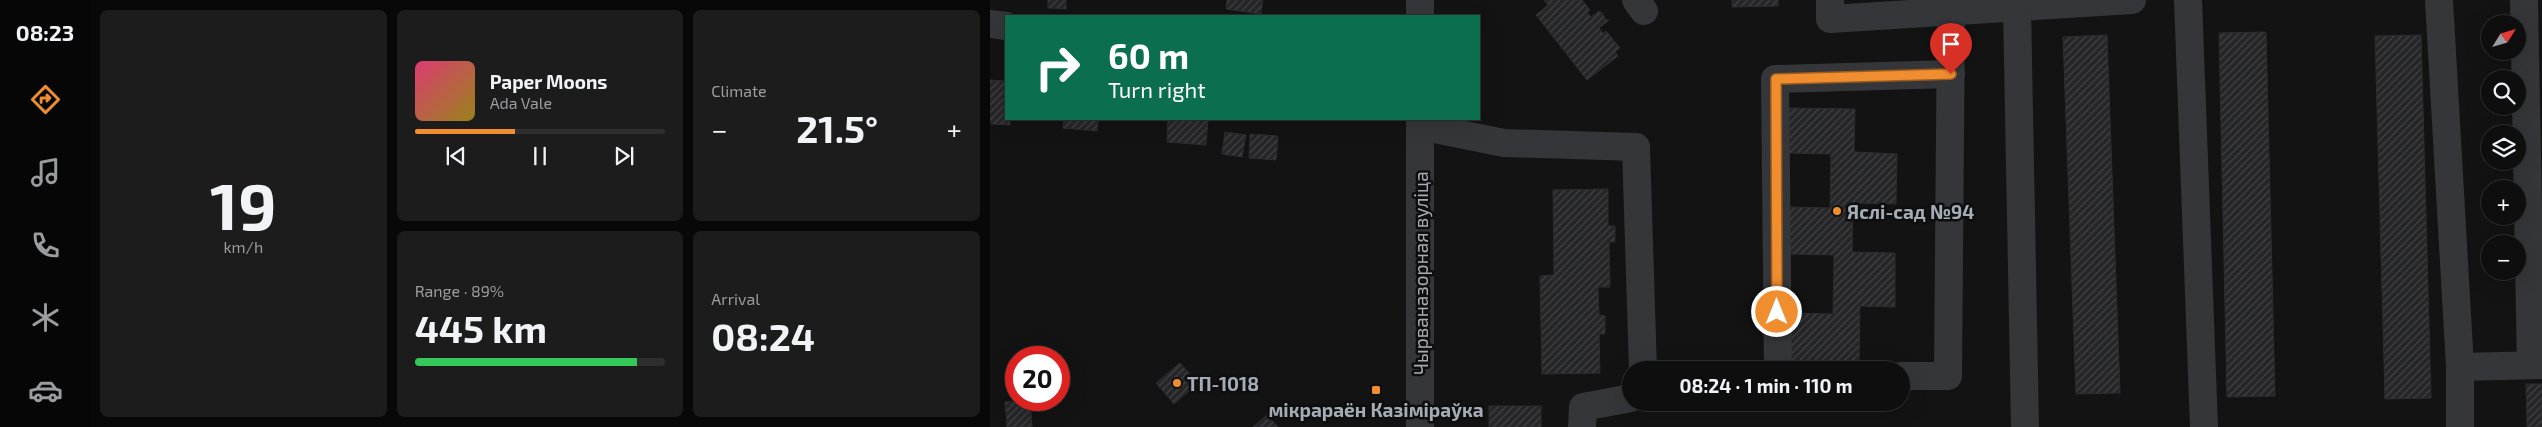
<!DOCTYPE html>
<meta charset="utf-8">
<style>
body{margin:0;font-family:"Exo 2",sans-serif;background:#1c1c1d;color:#f1f3f6;height:100vh;display:flex;flex-direction:column;font-size:19px;white-space:nowrap}
*{box-sizing:border-box;margin:0}
p{font-size:16px;color:#9b9c9e}
.icon{flex:none;width:28px;height:28px;fill:none;stroke:currentColor;stroke-width:2;stroke-linecap:round;stroke-linejoin:round}
.map{position:relative;flex:1;overflow:hidden}
.panel{display:flex;flex-direction:column;gap:10px;padding:10px;background:#080808;width:900px}
.panel>*{flex:none}
.guide{position:absolute;left:15px;top:15px;width:475px;height:105px;border-radius:0px;box-shadow:0 5px 20px #0002,0 0 0 1px #2e2e2f;background:#0b6e4f;color:#fff;overflow:hidden}
.needle{width:32px;rotate:53deg}
.tools{position:absolute;left:1491px;top:15px;display:grid;gap:10px}
.tools a{display:grid;place-items:center;width:45px;height:45px;border-radius:50%;background:#0e0e0f;box-shadow:0 5px 20px #0002,0 0 0 1px #2e2e2f;font-size:25px}
.speed{position:absolute;left:15px;top:346px;display:flex;gap:10px;font-size:25px;font-weight:700;text-align:center}
.speed>*{display:grid;place-content:center;width:65px;height:65px;border-radius:50%;background:#0e0e0f;box-shadow:0 5px 20px #0002,0 0 0 1px #2e2e2f;line-height:1}
.speed .limit{border:8px solid #d22;background:#fff;color:#111}
.pin{position:absolute;display:grid;place-items:center;width:42px;height:42px;color:#fff;margin:-51px -21px;border-radius:50% 50% 50% 0;rotate:-45deg;box-shadow:0 0 5px #0007}
.pin .icon{rotate:45deg}
.me{position:absolute;width:55px;margin:-28px;rotate:0deg;stroke-linejoin:round;filter:drop-shadow(0 0 4px #0008)}
.turn{display:flex;align-items:center;gap:18px;height:105px;padding:0 20px;font-size:22px}
.turn .icon{width:65px;height:65px;stroke-width:2.5}
.turn b{display:block;font-size:35px;line-height:42px}
.big{font-size:38px;font-weight:700;line-height:1.1}
.panel .widget{flex:1;display:flex;flex-direction:column;justify-content:center;gap:8px;min-width:0;padding:0 18px;border-radius:8px;background:#1c1c1d}
.panel .dial{align-items:center;gap:0}
.dial b{font-size:65px;line-height:1}
.song{display:flex;align-items:center;gap:15px}
.cover{width:60px;height:60px;border-radius:8px;background:linear-gradient(135deg,hsl(340 70% 55%),hsl(50 70% 35%))}
.played{height:5px;border-radius:2px;background:linear-gradient(90deg,#f08d2f 40%,#2e2e2f 40%)}
.keys{display:flex;justify-content:space-around;direction:ltr}
.heat{display:flex;justify-content:space-between;align-items:center;font-size:28px;direction:ltr}
.charge{height:8px;border-radius:4px;background:linear-gradient(90deg,#34c759 89%,#2e2e2f 0)}
.panel .tiles{flex:1;display:grid;gap:10px;grid-template-columns:repeat(3,1fr)}
.widget:first-child{grid-row:span 2}
.trip{position:absolute;left:632px;top:361px;width:288px;height:50px;border-radius:25px;background:#0e0e0f;box-shadow:0 5px 20px #0002,0 0 0 1px #2e2e2f;font-weight:700;line-height:50px;text-align:center}
main{display:flex;flex:1;min-height:0}
.tab-bar{display:flex;flex-direction:column;width:90px;justify-content:space-around;align-items:center;background:#060606;color:#9b9c9e}
.tab-bar .icon{width:35px;height:35px}
.tab-bar .on{color:#f08d2f}
.tab-bar b{font-size:22px;color:#f1f3f6}
.map>svg:first-child{display:block}
</style>
<main>
<nav class="tab-bar">
<b>08:23</b>
<svg class="icon on" aria-label="directions" viewBox="0 0 24 24"><path d="M12 3l9 9-9 9-9-9zM9 14v-3h6M13 9l2 2-2 2"/></svg>
<svg class="icon" aria-label="music" viewBox="0 0 24 24"><path d="M9 18V5l10-2v13"/><circle cx="6" cy="18" r="3"/><circle cx="16" cy="16" r="3"/></svg>
<svg class="icon" aria-label="phone" viewBox="0 0 24 24"><path d="M5 4h4l2 5-3 2q2 4 5 5l2-3 5 2v4C11 20 4 13 5 4z"/></svg>
<svg class="icon" aria-label="climate" viewBox="0 0 24 24"><path d="M12 3v18M4 7l16 10M4 17L20 7"/></svg>
<svg class="icon" aria-label="car" viewBox="0 0 24 24"><path d="M5 17H2v-5l4-1 3-4h7l3 4 3 1v5h-3M9 17h6M6 11h13"/><circle cx="7" cy="17" r="2"/><circle cx="17" cy="17" r="2"/></svg>
</nav>
<section class="panel">
<div class="tiles">
<div class="widget dial"><b>19</b><p>km/h</p></div>
<div class="widget">
<div class="song"><i class="cover"></i><div><b>Paper Moons</b><p>Ada Vale</p></div></div>
<div class="played"></div>
<div class="keys"><svg class="icon" aria-label="previous" viewBox="0 0 24 24"><path d="M18 5L8 12l10 7zM5 5v14"/></svg><svg class="icon" aria-label="pause" viewBox="0 0 24 24"><path d="M8 5v14M16 5v14"/></svg><svg class="icon" aria-label="next" viewBox="0 0 24 24"><path d="M6 5l10 7-10 7zM19 5v14"/></svg></div>
</div>
<div class="widget"><p>Climate</p>
<div class="heat"><a>−</a><b class="big">21.5°</b><a>+</a></div>
</div>
<div class="widget"><p>Range · 89%</p><b class="big">445 km</b><div class="charge"></div></div>
<div class="widget"><p>Arrival</p><b class="big">08:24</b></div>
</div>
</section>
<div class="map">
<svg width="1552" height="427" viewBox="0 0 1552 427">
<defs>
<pattern id="building-hatch" width="6" height="6" patternUnits="userSpaceOnUse" patternTransform="scale(1.25)"><rect width="6" height="6" fill="#262628"/><path d="M-1 1l2-2M0 6l6-6M5 7l2-2" fill="none" stroke="#424345"/></pattern>
</defs>
<rect width="100%" height="100%" fill="#131314"/>
<g fill="url(#building-hatch)" stroke="#2d2d30">
<path d="M58,0h18v9l-18,-1z"/>
<path d="M237,0h36l-2,14 -35,-5z"/>
<path d="M554,0h38l8,10 -3,2 4,5 8,-6 3,2 4,7h3l-10,8 5,6 2,-3 14,17 -5,4 3,4 -31,24 -51,-65 12,-10z"/>
<path d="M742,0h46v6l-46,1z"/>
<path d="M1276,32l9,364 -48,1 -8,-364z"/>
<path d="M1117,35l13,358 -44,1 -13,-357z"/>
<path d="M1431,35l10,363 -46,1 -10,-363z"/>
<path d="M0,80l16,1v38h4v6l-20,-1z"/>
<path d="M797,108l68,1 -1,43 43,2 -1,50 -43,-1 -1,49 43,1v54l-35,-1 -1,57 -68,-2 1,-48 41,1 1,-59 -45,-1v-47l41,1 1,-54 -45,-1z"/>
<path d="M74,119h34l-1,12 -34,-3z"/>
<path d="M178,119h40l-2,26 -39,-3z"/>
<path d="M235,132l21,3 -4,22 -20,-3z"/>
<path d="M260,134l28,2 -2,24 -27,-2z"/>
<path d="M618,189v37h7v16h-6l1,45h-12l1,28 6,1v18h-6l1,39 -58,1 -2,-98 14,-1 -1,-85z"/>
<path d="M190,363l18,20 -24,21 -18,-21z"/>
<path d="M1536,384h16v43h-15z"/>
<path d="M40,400l2,27h-25l-2,-25z"/>
<rect x="499" y="406" width="52" height="21"/>
<path d="M277,415l11,12h-25z"/>
</g>
<g fill="none" stroke-linecap="round" stroke-linejoin="round">
<g stroke="#343639" stroke-width="28">
<path d="M646,0l8,11"/>
<path d="M840,0v19l302,-19"/>
<path d="M1198,0l16,427"/>
<path d="M1449,0l21,367 82,-2"/>
<path d="M1534,0l7,365"/>
<path d="M1027,7l8,420"/>
<path d="M430,16v-16"/>
<path d="M0,24l16,2"/>
<path d="M430,119v308"/>
<path d="M430,126l84,17 132,4 7,223"/>
<path d="M1470,367v60"/>
<path d="M788,370l-3,-291 176,-5"/>
<path d="M911,376h47l3,-364"/>
<path d="M592,427l1,-20 48,-9"/>
</g>
</g>
<g fill="none" stroke-linecap="round" stroke-linejoin="round">
<g stroke="#9c5c1f" stroke-width="12">
<path id="route" d="M787,312l-1,-233 175,-5"/>
</g>
<use href="#route" stroke="#f08d2f" stroke-width="9"/>
</g>
<g fill="#f08d2f" stroke="#0e0e0f" stroke-width="2">
<circle cx="847" cy="211" r="5"/>
<circle cx="187" cy="383" r="5"/>
<rect x="381" y="385" width="10" height="10" rx="2.5"/>
</g>
<g text-anchor="middle" dominant-baseline="central" stroke-width="5" stroke-linejoin="round" paint-order="stroke">
<g font-size="19" font-weight="bold" fill="#a4acb5" stroke="#0e0e0f" text-anchor="start">
<text x="857" y="211">Яслі-сад №94</text>
<text x="197" y="383">ТП-1018</text>
<text x="386" y="409" text-anchor="middle">мікрараён Казіміраўка</text>
</g>
<g font-size="19" fill="#a4acb5" stroke="#0e0e0f">
<text transform="translate(430 273) rotate(-90)">Чырваназорная вуліца</text>
</g>
</g>
</svg>
<div class="tools">
<a><svg class="needle" viewBox="-14 -14 28 28"><path d="M0-13l5 13h-10z" fill="#e53935"/><path d="M0 13l5-13h-10z" fill="#9b9c9e"/></svg></a>
<a><svg class="icon" aria-label="search" viewBox="0 0 24 24"><circle cx="10" cy="10" r="6"/><path d="M15 15l6 6"/></svg></a>
<a><svg class="icon" aria-label="layers" viewBox="0 0 24 24"><path d="M12 4l9 5-9 5-9-5zM3 14l9 5 9-5"/></svg></a>
<a>+</a>
<a>−</a>
</div>
<div class="speed"><div class="limit">20</div></div>
<div class="pin" style="left:961px;top:74px;background:#d93025"><svg class="icon" aria-label="arrive" viewBox="0 0 24 24"><path d="M6 21V4h12l-3 4 3 4H6"/></svg></div>
<svg class="me" style="left:787px;top:312px" viewBox="-20 -20 40 40"><circle r="17" fill="#f08d2f" stroke="#fff" stroke-width="3"/><path d="M0-11L8 9 0 5-8 9z" fill="#fff"/></svg>
<div class="trip">08:24 · 1 min · 110 m</div>
<div class="guide">
<div class="turn"><svg class="icon" aria-label="right" viewBox="0 0 24 24"><path d="M7 20v-9h11M14 6l5 5-5 5"/></svg><div><b>60 m</b>Turn right</div></div>
</div>
</div>
</main>
